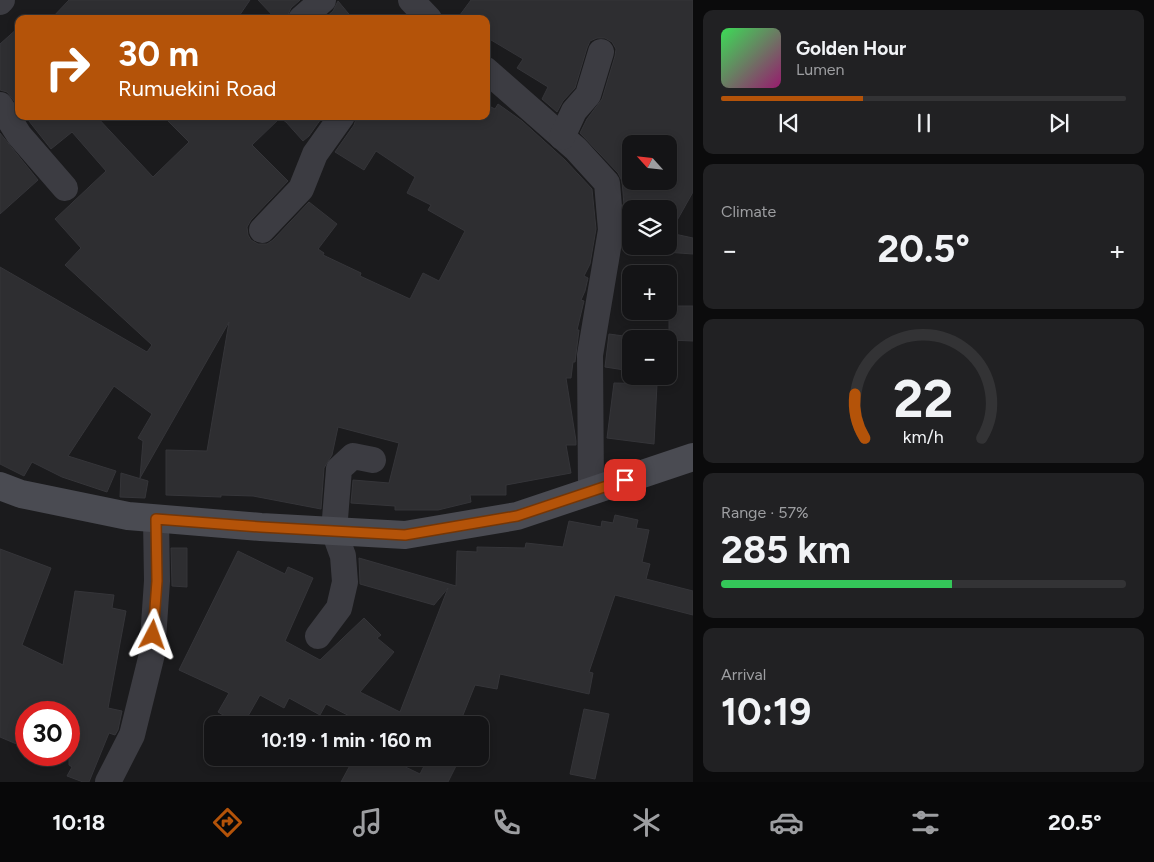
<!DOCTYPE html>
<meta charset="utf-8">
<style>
body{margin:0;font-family:Figtree,sans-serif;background:#212123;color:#f1f3f6;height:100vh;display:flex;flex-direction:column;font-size:19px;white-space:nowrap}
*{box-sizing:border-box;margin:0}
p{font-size:16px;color:#9d9ea1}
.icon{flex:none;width:28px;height:28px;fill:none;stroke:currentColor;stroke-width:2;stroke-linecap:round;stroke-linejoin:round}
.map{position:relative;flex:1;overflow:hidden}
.details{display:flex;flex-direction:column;gap:10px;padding:10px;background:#0b0b0c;width:461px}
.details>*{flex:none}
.banner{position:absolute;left:15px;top:15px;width:475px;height:105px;border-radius:10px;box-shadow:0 2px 8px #0003,0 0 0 1px #333335;background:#b45309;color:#fff;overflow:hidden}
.needle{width:32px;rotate:297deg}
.controls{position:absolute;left:622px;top:135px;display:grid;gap:10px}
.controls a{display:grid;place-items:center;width:55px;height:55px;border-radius:10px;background:#141416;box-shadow:0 2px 8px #0003,0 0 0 1px #333335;font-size:25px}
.speed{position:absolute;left:15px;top:701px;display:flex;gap:10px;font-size:25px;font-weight:700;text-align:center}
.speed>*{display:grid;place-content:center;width:65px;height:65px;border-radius:50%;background:#141416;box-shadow:0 2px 8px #0003,0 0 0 1px #333335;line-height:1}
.speed .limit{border:8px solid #d22;background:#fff;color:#111}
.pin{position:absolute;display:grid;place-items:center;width:42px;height:42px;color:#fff;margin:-21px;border-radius:10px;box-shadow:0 2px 8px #0006}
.me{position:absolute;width:55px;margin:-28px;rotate:4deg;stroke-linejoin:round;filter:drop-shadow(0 0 4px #0008)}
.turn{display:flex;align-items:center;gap:18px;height:105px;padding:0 20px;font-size:22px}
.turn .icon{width:65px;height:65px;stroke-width:2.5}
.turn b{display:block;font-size:35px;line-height:42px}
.big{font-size:38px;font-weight:700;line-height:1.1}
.details .card{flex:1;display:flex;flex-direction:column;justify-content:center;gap:8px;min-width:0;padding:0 18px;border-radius:10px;background:#212123}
.details .dial{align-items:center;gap:0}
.dial svg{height:130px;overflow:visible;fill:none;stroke:#333335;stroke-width:7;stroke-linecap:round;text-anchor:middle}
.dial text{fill:#f1f3f6;stroke:none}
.song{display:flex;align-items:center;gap:15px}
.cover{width:60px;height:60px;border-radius:8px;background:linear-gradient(135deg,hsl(130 70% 55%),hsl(320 70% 35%))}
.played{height:5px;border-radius:2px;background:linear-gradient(90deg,#b45309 35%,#333335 35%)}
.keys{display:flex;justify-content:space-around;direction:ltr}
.heat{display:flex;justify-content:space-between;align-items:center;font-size:28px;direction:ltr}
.charge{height:8px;border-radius:4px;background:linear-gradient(90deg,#34c759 57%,#333335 0)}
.trip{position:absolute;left:204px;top:716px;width:285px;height:50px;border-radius:10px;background:#141416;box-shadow:0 2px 8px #0003,0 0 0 1px #333335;font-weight:700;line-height:50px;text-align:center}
.menu{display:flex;height:80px;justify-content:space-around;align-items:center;background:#080809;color:#9d9ea1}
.menu .icon{width:35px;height:35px}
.menu .selected{color:#b45309}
.menu b{font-size:22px;color:#f1f3f6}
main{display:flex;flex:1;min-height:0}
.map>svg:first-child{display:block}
</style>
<main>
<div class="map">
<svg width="693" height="782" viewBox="0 0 693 782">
<rect width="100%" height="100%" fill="#1b1b1d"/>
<g fill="#2e2e31" stroke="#353539" fill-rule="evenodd">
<path d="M69,0h181l-13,19h-186z"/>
<path d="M258,0h42l-9,8 -5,11h-10z"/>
<path d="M471,0h222v192l-23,41 23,5v16l-70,-5 3,-20 -4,-48 -4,-8 -38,-40 7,-14 15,-20 13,-43 1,-7 -4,-7 -7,-4h-8l-7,3 -3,7 -12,40 -12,13 -6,11 -15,-13 6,-12 -31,-19 6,-9 -37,-22v-18h-29zM631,144h38v37h-38zM631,209h38v37h-38z"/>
<path d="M338,1l15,18h-29l9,-8z"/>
<path d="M19,27v80l-12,-15 -7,-2v-46z"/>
<path d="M498,104l24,17 43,39 27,29 4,40 -6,35 -6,12 4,2 -3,13 -4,9 3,1 -7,29h2l-4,32h-2l-2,16h-5l10,63v4h-10l5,28 -65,12v10h-36l1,7 -33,8h-43v-4l-44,-3 2,-23 36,3 10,-40 -61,-16 -6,28 -8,13 -3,41 -68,-13 -32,-1v2l-55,-2v-45l41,1 22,-129 -89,156 3,-37 -5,-3 14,-24 -38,-28 -46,70 48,15 -9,21 -45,-15 -30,-15 -8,14 -24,-12v-197l147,85 5,-7 -87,-80 16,-17 -26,-29 51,-48 -34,-39 -21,17 -26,-33h71l57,61 36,-35 -26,-26h160l-14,20 -6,5 -17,-19 -6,-4 -28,27 36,36 -37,39 -4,7 1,8 3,5 7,4h9l6,-4 36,-38 28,22 -19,25 6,4 -1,2 38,18 -1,3 50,23 13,-26 16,8 26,-50 -37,-21 3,-5 -24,-12 8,-16 -39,-26 -12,19 -29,-18 19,-27 3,-9h129l5,-9 4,2z"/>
<path d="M0,133l38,47 -38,34z"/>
<path d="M669,306h24v35l-24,-1z"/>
<path d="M609,334l22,3v34l-26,-4z"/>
<path d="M614,383l43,1 -3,60 -47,-6z"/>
<path d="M121,473l27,8 -3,17 -25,-1z"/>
<path d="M615,515l23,5 -2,8 13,2 -7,32 8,2 -4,15 47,12v24l-78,-20 -26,77 4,1 -4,21 -89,-20 -3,15 -22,-4 -16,40h-92l-41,-21 -6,11 -31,-17 -5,10 -24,-13 -17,30h-3l-22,-13 11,-19 -50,-23 59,-119 47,23 3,-7 25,11 -28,63 35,19 44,-42 17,17 -4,3 17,14 -34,40 40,20 48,-124 -14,17 -74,-21 -1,-26 97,28 1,-35 20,1v-5l48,1 1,-5 37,4 6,-26 32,6 1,-6 11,2z"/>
<path d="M171,548h16v39l-15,-1z"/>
<path d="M0,549l51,19 -29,77 41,20 12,-74 39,4 -2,13 14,3 -18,97 14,3 -4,19 -3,5 -6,-2 -20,49h-6l-16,-6 5,-9 -3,-2v-53h-43v36l-26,-11z"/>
<path d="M584,709l25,5 -14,65 -25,-5z"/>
<path d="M354,758h33l33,16 8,-16h32l-12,24h-107z"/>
</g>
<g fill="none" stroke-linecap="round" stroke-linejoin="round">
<g stroke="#3c3c42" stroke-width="26">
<path d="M411,0l18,19"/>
<path d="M0,2l2,-2"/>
<path d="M301,19l22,-19"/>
<path d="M486,70l90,79 31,34 4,47 -21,125 1,136"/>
<path d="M0,105l19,30 46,53"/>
<path d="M562,137l12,-26 14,-16 13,-43"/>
<path d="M262,230l39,-41 14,-35 27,-38"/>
<path d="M318,636l21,-28 6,-26 -2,-26 -9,-25 5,-62 14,-13 20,4"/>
<path d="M108,782l24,-47 20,-81 5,-73 -1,-62"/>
</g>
<path stroke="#4a4b52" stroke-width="28" d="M0,486l21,8 107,22 133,11 144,8 112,-19 176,-59"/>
</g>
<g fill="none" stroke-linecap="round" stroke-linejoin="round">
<g stroke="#753606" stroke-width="12">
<path id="route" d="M153,635l4,-54 -1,-62 105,8 144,8 112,-19 108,-36"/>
</g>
<use href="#route" stroke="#b45309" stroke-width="9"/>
</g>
</svg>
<div class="controls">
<a><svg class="needle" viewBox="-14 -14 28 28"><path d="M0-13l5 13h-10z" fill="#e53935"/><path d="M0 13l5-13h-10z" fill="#9d9ea1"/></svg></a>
<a><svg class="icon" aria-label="layers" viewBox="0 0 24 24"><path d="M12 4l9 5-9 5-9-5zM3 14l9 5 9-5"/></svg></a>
<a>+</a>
<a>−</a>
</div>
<div class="speed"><div class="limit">30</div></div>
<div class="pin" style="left:625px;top:480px;background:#d93025"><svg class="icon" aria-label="arrive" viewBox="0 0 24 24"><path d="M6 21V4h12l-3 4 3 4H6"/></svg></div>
<svg class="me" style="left:153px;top:635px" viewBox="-20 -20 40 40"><path d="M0-17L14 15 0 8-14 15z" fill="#b45309" stroke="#fff" stroke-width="4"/></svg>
<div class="trip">10:19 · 1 min · 160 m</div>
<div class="banner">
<div class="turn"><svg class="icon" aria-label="right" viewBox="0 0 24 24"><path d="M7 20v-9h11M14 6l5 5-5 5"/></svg><div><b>30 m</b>Rumuekini Road</div></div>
</div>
</div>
<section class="details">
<div class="card">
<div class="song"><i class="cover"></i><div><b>Golden Hour</b><p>Lumen</p></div></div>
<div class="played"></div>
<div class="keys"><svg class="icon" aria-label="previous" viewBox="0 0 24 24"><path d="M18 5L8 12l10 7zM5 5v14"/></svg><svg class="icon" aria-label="pause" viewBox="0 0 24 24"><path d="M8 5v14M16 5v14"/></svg><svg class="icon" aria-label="next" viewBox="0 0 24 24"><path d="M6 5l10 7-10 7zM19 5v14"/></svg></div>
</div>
<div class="card"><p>Climate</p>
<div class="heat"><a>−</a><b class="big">20.5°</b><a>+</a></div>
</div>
<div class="card dial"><svg viewBox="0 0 100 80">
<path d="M14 69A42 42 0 1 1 86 69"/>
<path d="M14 69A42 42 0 0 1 8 42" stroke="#b45309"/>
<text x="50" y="56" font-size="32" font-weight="700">22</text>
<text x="50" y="72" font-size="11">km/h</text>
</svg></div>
<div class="card"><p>Range · 57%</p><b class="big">285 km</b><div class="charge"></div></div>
<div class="card"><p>Arrival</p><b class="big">10:19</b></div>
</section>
</main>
<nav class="menu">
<b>10:18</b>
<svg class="icon selected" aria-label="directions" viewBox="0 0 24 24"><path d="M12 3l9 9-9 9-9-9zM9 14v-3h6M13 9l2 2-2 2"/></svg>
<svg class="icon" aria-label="music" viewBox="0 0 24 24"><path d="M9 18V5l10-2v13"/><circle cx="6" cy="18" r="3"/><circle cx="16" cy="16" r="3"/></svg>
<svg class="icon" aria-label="phone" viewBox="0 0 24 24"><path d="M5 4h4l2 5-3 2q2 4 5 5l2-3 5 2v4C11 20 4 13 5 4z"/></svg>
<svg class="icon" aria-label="climate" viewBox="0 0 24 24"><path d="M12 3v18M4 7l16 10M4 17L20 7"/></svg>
<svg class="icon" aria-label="car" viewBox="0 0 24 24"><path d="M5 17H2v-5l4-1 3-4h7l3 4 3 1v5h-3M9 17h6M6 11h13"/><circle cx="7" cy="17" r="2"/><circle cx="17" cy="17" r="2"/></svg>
<svg class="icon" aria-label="filters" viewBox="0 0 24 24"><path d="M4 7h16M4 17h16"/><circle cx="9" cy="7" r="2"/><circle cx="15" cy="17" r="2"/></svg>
<b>20.5°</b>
</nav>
